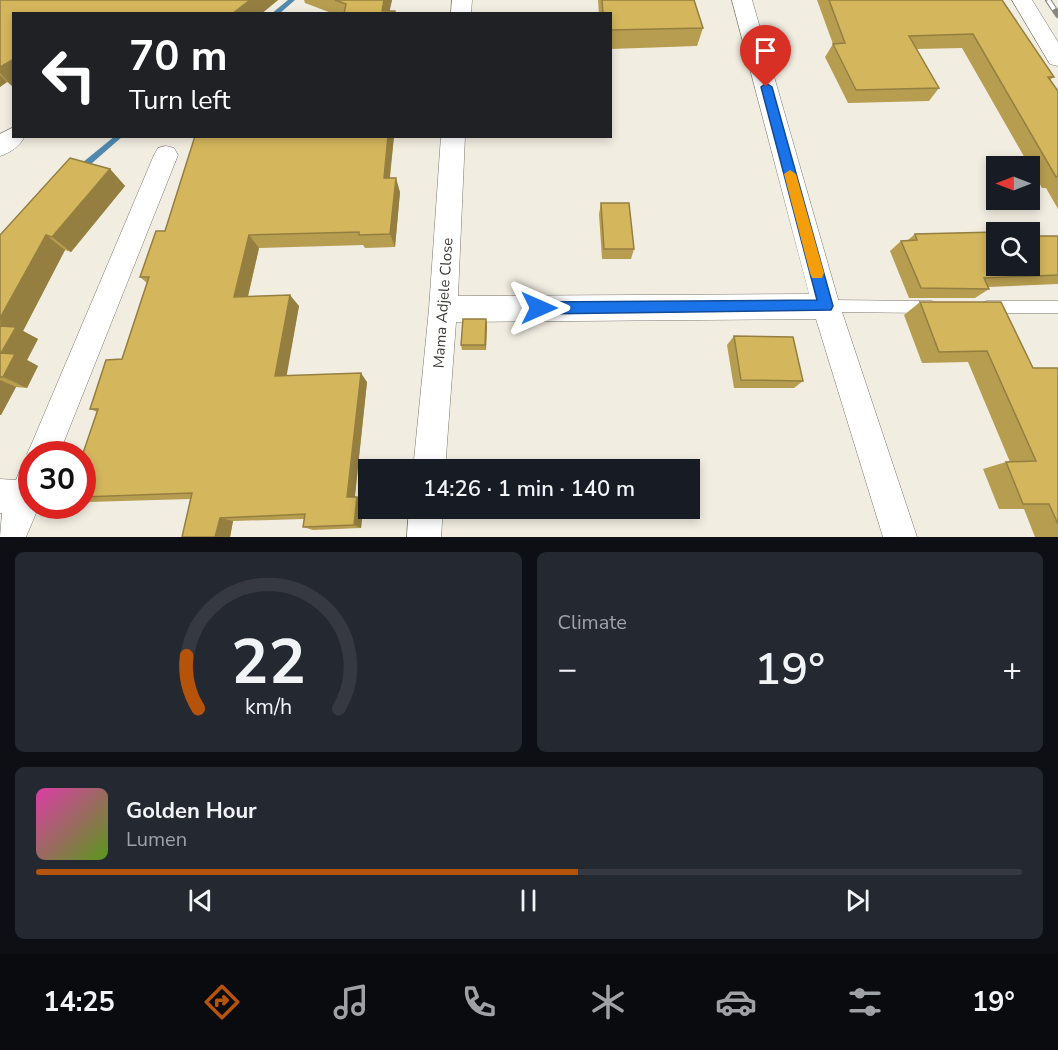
<!DOCTYPE html>
<meta charset="utf-8">
<style>
body{margin:0;font-family:"Nunito Sans",sans-serif;background:#242831;color:#f1f3f6;height:100vh;display:flex;flex-direction:column;font-size:22px;white-space:nowrap}
*{box-sizing:border-box;margin:0}
p{font-size:20px;color:#9ea1a6}
.icon{flex:none;width:33px;height:33px;fill:none;stroke:currentColor;stroke-width:2;stroke-linecap:round;stroke-linejoin:round}
.map{position:relative;height:537px;overflow:hidden}
.drawer{display:flex;flex-direction:column;gap:15px;padding:15px;background:#0d0f14;flex:1}
.drawer>*{flex:none}
.guide{position:absolute;left:12px;top:12px;width:600px;height:126px;border-radius:0px;box-shadow:0 3px 9px #0003;background:#202124;color:#fff;overflow:hidden}
.needle{width:39px;rotate:270deg}
.buttons{position:absolute;left:986px;top:156px;display:grid;gap:12px}
.buttons a{display:grid;place-items:center;width:54px;height:54px;border-radius:0px;background:#171b24;box-shadow:0 3px 9px #0003;font-size:30px}
.speed{position:absolute;left:18px;top:441px;display:flex;gap:12px;font-size:30px;font-weight:700;text-align:center}
.speed>*{display:grid;place-content:center;width:78px;height:78px;border-radius:50%;background:#171b24;box-shadow:0 3px 9px #0003;line-height:1}
.speed .limit{border:9px solid #d22;background:#fff;color:#111}
.pin{position:absolute;display:grid;place-items:center;width:51px;height:51px;color:#fff;margin:-62px -26px;border-radius:50% 50% 50% 0;rotate:-45deg;box-shadow:0 0 6px #0007}
.pin .icon{rotate:45deg}
.me{position:absolute;width:66px;margin:-33px;rotate:90deg;stroke-linejoin:round;filter:drop-shadow(0 0 4px #0008)}
.turn{display:flex;align-items:center;gap:21px;height:126px;padding:0 18px;font-size:27px}
.turn .icon{width:78px;height:78px;stroke-width:2.5}
.turn b{display:block;font-size:42px;line-height:51px}
.big{font-size:45px;font-weight:600;line-height:1.1}
.drawer .card{flex:1;display:flex;flex-direction:column;justify-content:center;gap:9px;min-width:0;padding:0 21px;border-radius:9px;background:#242831}
.drawer .dial{align-items:center;gap:0}
.dial svg{height:156px;overflow:visible;fill:none;stroke:#363941;stroke-width:7;stroke-linecap:round;text-anchor:middle}
.dial text{fill:#f1f3f6;stroke:none}
.song{display:flex;align-items:center;gap:18px}
.cover{width:72px;height:72px;border-radius:9px;background:linear-gradient(135deg,hsl(320 70% 55%),hsl(90 70% 35%))}
.played{height:6px;border-radius:3px;background:linear-gradient(90deg,#b45309 55%,#363941 55%)}
.keys{display:flex;justify-content:space-around;direction:ltr}
.heat{display:flex;justify-content:space-between;align-items:center;font-size:33px;direction:ltr}
.drawer .tiles{flex:1;display:grid;gap:15px;grid-template-columns:1fr 1fr}
.card:last-child{grid-column:span 2}
.trip{position:absolute;left:358px;top:459px;width:342px;height:60px;border-radius:0px;background:#171b24;box-shadow:0 3px 9px #0003;font-weight:600;line-height:60px;text-align:center}
.dock{display:flex;height:96px;justify-content:space-around;align-items:center;background:#090b0e;color:#9ea1a6}
.dock .icon{width:42px;height:42px}
.dock .current{color:#b45309}
.dock b{font-size:27px;color:#f1f3f6}
.map>svg:first-child{display:block}
</style>
<div class="map">
<svg width="1058" height="537" viewBox="0 0 1058 537">
<rect width="100%" height="100%" fill="#f2ede1"/>
<g fill="none" stroke-linecap="round" stroke-linejoin="round">
<g fill="#5189ae" fill-rule="evenodd">
<path d="M288,0h7l-16,14h-8z"/>
<path d="M115,136h8l-40,35h-6l-1,-2 1,-2z"/>
</g>
<g stroke="#7b786d" stroke-width="1">
<g id="service">
<path d="M826,300l106,1 5,2 2,4 -2,4 -5,2 -106,-1 -5,-2 -2,-4 2,-4z"/>
<path d="M987,301h71v12h-71l-5,-2 -2,-4 2,-4z"/>
</g>
</g>
<g stroke="#7b786d" stroke-width="1">
<g id="minor">
<path d="M452,0h20l-1,14h-20z"/>
<path d="M732,0h20l88,306 77,231h-34l-67,-218 -360,3 -11,148h-32l16,-161 12,-173h24l-7,160 351,-2z"/>
<path d="M1012,0h20l26,42v24l-8,-2z"/>
<path d="M14,127v9h11c-5,10 -15,17 -25,20v-22z"/>
<path d="M166,146l8,2 4,7 -119,299h-27v11l-5,-11 5,-11 122,-288 4,-7z"/>
<path d="M32,466v40h7l-13,31h-26l2,-24h-2v-34l16,1 4,-10z"/>
<path d="M409,508h34l-2,29h-34z"/>
</g>
</g>
<use href="#service" fill="#fff" fill-rule="evenodd"/>
<use href="#minor" fill="#fff" fill-rule="evenodd"/>
<g stroke="#8b8780" stroke-width="6">
<path id="rail" d="M1048,0l10,15"/>
</g>
<use href="#rail" stroke="#fff" stroke-width="4" stroke-dasharray="11" stroke-linecap="butt"/>
</g>
<g fill="#b69d50">
<path d="M0,0h278l-17,14h-247v71l-2,1 -5,-4 -7,5z"/>
<path d="M304,0h88l-3,11h6v3h-61l-29,-11z"/>
<path d="M598,0h96l9,28 -6,18 -87,3v-35h-11z"/>
<path d="M817,0h185l52,77 -4,3 8,11v118l-12,-21h-4l-80,-140 -46,1 23,39 -10,13 -81,2 -23,-46 8,-13z"/>
<path d="M195,136h199l-4,42 10,14 -5,55 -30,1 -2,-3 -104,3 -11,49 51,9 -13,69 81,7 -12,115h2l7,4 -3,27 -48,2 -10,-3 1,-8 -71,2 -3,16 -40,-38 -102,3 -6,-1v-45l15,-44 -7,-3 32,-50 25,-76 -7,-6 25,-46z"/>
<path d="M110,169l15,17 -54,66 -6,-2 -42,81 15,8 -11,21 11,6 -11,22 -11,-1 -15,28h-1v-180z"/>
<path d="M601,203l33,46 -3,10h-29l-3,-45z"/>
<path d="M994,229l45,7h19v48l-70,3 1,2 -14,9h-66l-19,-47 11,-10 7,-1 7,-6 76,-2z"/>
<path d="M920,302l113,66h25v169h-23l-11,-28h-25l-16,-40 23,-7h4l-42,-100 -46,1 -18,-48z"/>
<path d="M487,324l-1,26h-24l-1,-5z"/>
<path d="M734,336l69,45 -9,7h-60l-7,-43z"/>
</g>
<g fill="#947f41">
<path d="M250,0h28l-17,14h-29z"/>
<path d="M384,0h8l-3,14 -7,-3z"/>
<path d="M14,59v26l-2,1 -12,-13v-6z"/>
<path d="M0,75l7,7 -7,5z"/>
<path d="M388,136h6l-6,56 -4,-14z"/>
<path d="M110,169l15,17 -54,66 -19,-15z"/>
<path d="M396,178l4,14 -5,55 -5,-13z"/>
<path d="M46,235l19,15 -42,81 15,8 -11,21 11,6 -11,22 -24,-11 -3,-59z"/>
<path d="M249,235l10,13 -14,60 -11,-11z"/>
<path d="M290,295l9,11 -14,79 -10,-9z"/>
<path d="M486,319l1,5 -1,26 -1,-5z"/>
<path d="M361,373l6,9 -13,120 -7,-5z"/>
<path d="M0,380l16,7 -15,28h-1z"/>
<path d="M357,497l7,4 -3,27 -7,-3z"/>
<path d="M220,518l13,3 -3,16h-15z"/>
</g>
<g fill="#d4b65d" stroke="#947f41" stroke-width="1.5" fill-rule="evenodd">
<path d="M0,0h250l-18,14h-218v45l-14,8z"/>
<path d="M335,0h49l-2,11h13v3h-51l2,-10z"/>
<path d="M602,0h92l9,28 -93,2v-16h-7z"/>
<path d="M829,0h173l52,77h-6l10,14v85l-2,1 -83,-143 -64,2 30,52 -83,2 -23,-46 12,-1z"/>
<path d="M195,136h193l-4,42h12l-6,56 -31,1v-3l-110,3 -15,62 56,-2 -15,81 86,-3 -14,124h10l-3,28 -51,2 2,-13 -85,4 -5,19h-33l10,-44 -110,4v-41l16,-47h-8l16,-49 16,-1 27,-82h-9l16,-46h9z"/>
<path d="M70,158l40,11 -58,68 -6,-2 -46,83v-83z"/>
<path d="M601,203h28l5,46h-30z"/>
<path d="M1034,228l5,8h19v39l-74,3 5,11 -68,-1 -20,-47 16,-1 -2,-6 81,-2 -2,-3zM996,232h33v34h-33z"/>
<path d="M920,302h81l32,66h25v156l-9,-20h-26l-17,-42 30,-1 -49,-110 -48,1z"/>
<path d="M463,319h23l-1,26h-24z"/>
<path d="M0,326l16,1 -15,26 14,1 -12,23h-3z"/>
<path d="M734,336l59,1 10,44 -62,-1z"/>
</g>
<path fill="#1a73e8" stroke="#114b97" stroke-width="1.5" d="M766,83l6,4 61,219 -2,4 -292,4 -5,-2 -2,-4 2,-5 5,-1 278,-2 -56,-213z"/>
<path fill="#f59e0b" d="M790,170l6,4 28,99 -2,5h-10l-2,-5 -26,-99z"/>
<g text-anchor="middle" dominant-baseline="central" stroke-width="4.5" stroke-linejoin="round" paint-order="stroke">
<g font-size="15" fill="#3d3b37" stroke="#fff">
<text transform="translate(443 303) rotate(-86)">Mama Adjele Close</text>
</g>
</g>
</svg>
<div class="buttons">
<a><svg class="needle" viewBox="-14 -14 28 28"><path d="M0-13l5 13h-10z" fill="#e53935"/><path d="M0 13l5-13h-10z" fill="#9ea1a6"/></svg></a>
<a><svg class="icon" aria-label="search" viewBox="0 0 24 24"><circle cx="10" cy="10" r="6"/><path d="M15 15l6 6"/></svg></a>
</div>
<div class="speed"><div class="limit">30</div></div>
<div class="pin" style="left:766px;top:87px;background:#d93025"><svg class="icon" aria-label="arrive" viewBox="0 0 24 24"><path d="M6 21V4h12l-3 4 3 4H6"/></svg></div>
<svg class="me" style="left:539px;top:308px" viewBox="-20 -20 40 40"><path d="M0-17L14 15 0 8-14 15z" fill="#1a73e8" stroke="#fff" stroke-width="4"/></svg>
<div class="trip">14:26 · 1 min · 140 m</div>
<div class="guide">
<div class="turn"><svg class="icon" aria-label="left" viewBox="0 0 24 24"><path d="M17 20v-9H6M10 6l-5 5 5 5"/></svg><div><b>70 m</b>Turn left</div></div>
</div>
</div>
<section class="drawer">
<div class="tiles">
<div class="card dial"><svg viewBox="0 0 100 80">
<path d="M14 69A42 42 0 1 1 86 69"/>
<path d="M14 69A42 42 0 0 1 8 42" stroke="#b45309"/>
<text x="50" y="56" font-size="32" font-weight="700">22</text>
<text x="50" y="72" font-size="11">km/h</text>
</svg></div>
<div class="card"><p>Climate</p>
<div class="heat"><a>−</a><b class="big">19°</b><a>+</a></div>
</div>
<div class="card">
<div class="song"><i class="cover"></i><div><b>Golden Hour</b><p>Lumen</p></div></div>
<div class="played"></div>
<div class="keys"><svg class="icon" aria-label="previous" viewBox="0 0 24 24"><path d="M18 5L8 12l10 7zM5 5v14"/></svg><svg class="icon" aria-label="pause" viewBox="0 0 24 24"><path d="M8 5v14M16 5v14"/></svg><svg class="icon" aria-label="next" viewBox="0 0 24 24"><path d="M6 5l10 7-10 7zM19 5v14"/></svg></div>
</div>
</div>
</section>
<nav class="dock">
<b>14:25</b>
<svg class="icon current" aria-label="directions" viewBox="0 0 24 24"><path d="M12 3l9 9-9 9-9-9zM9 14v-3h6M13 9l2 2-2 2"/></svg>
<svg class="icon" aria-label="music" viewBox="0 0 24 24"><path d="M9 18V5l10-2v13"/><circle cx="6" cy="18" r="3"/><circle cx="16" cy="16" r="3"/></svg>
<svg class="icon" aria-label="phone" viewBox="0 0 24 24"><path d="M5 4h4l2 5-3 2q2 4 5 5l2-3 5 2v4C11 20 4 13 5 4z"/></svg>
<svg class="icon" aria-label="climate" viewBox="0 0 24 24"><path d="M12 3v18M4 7l16 10M4 17L20 7"/></svg>
<svg class="icon" aria-label="car" viewBox="0 0 24 24"><path d="M5 17H2v-5l4-1 3-4h7l3 4 3 1v5h-3M9 17h6M6 11h13"/><circle cx="7" cy="17" r="2"/><circle cx="17" cy="17" r="2"/></svg>
<svg class="icon" aria-label="filters" viewBox="0 0 24 24"><path d="M4 7h16M4 17h16"/><circle cx="9" cy="7" r="2"/><circle cx="15" cy="17" r="2"/></svg>
<b>19°</b>
</nav>
